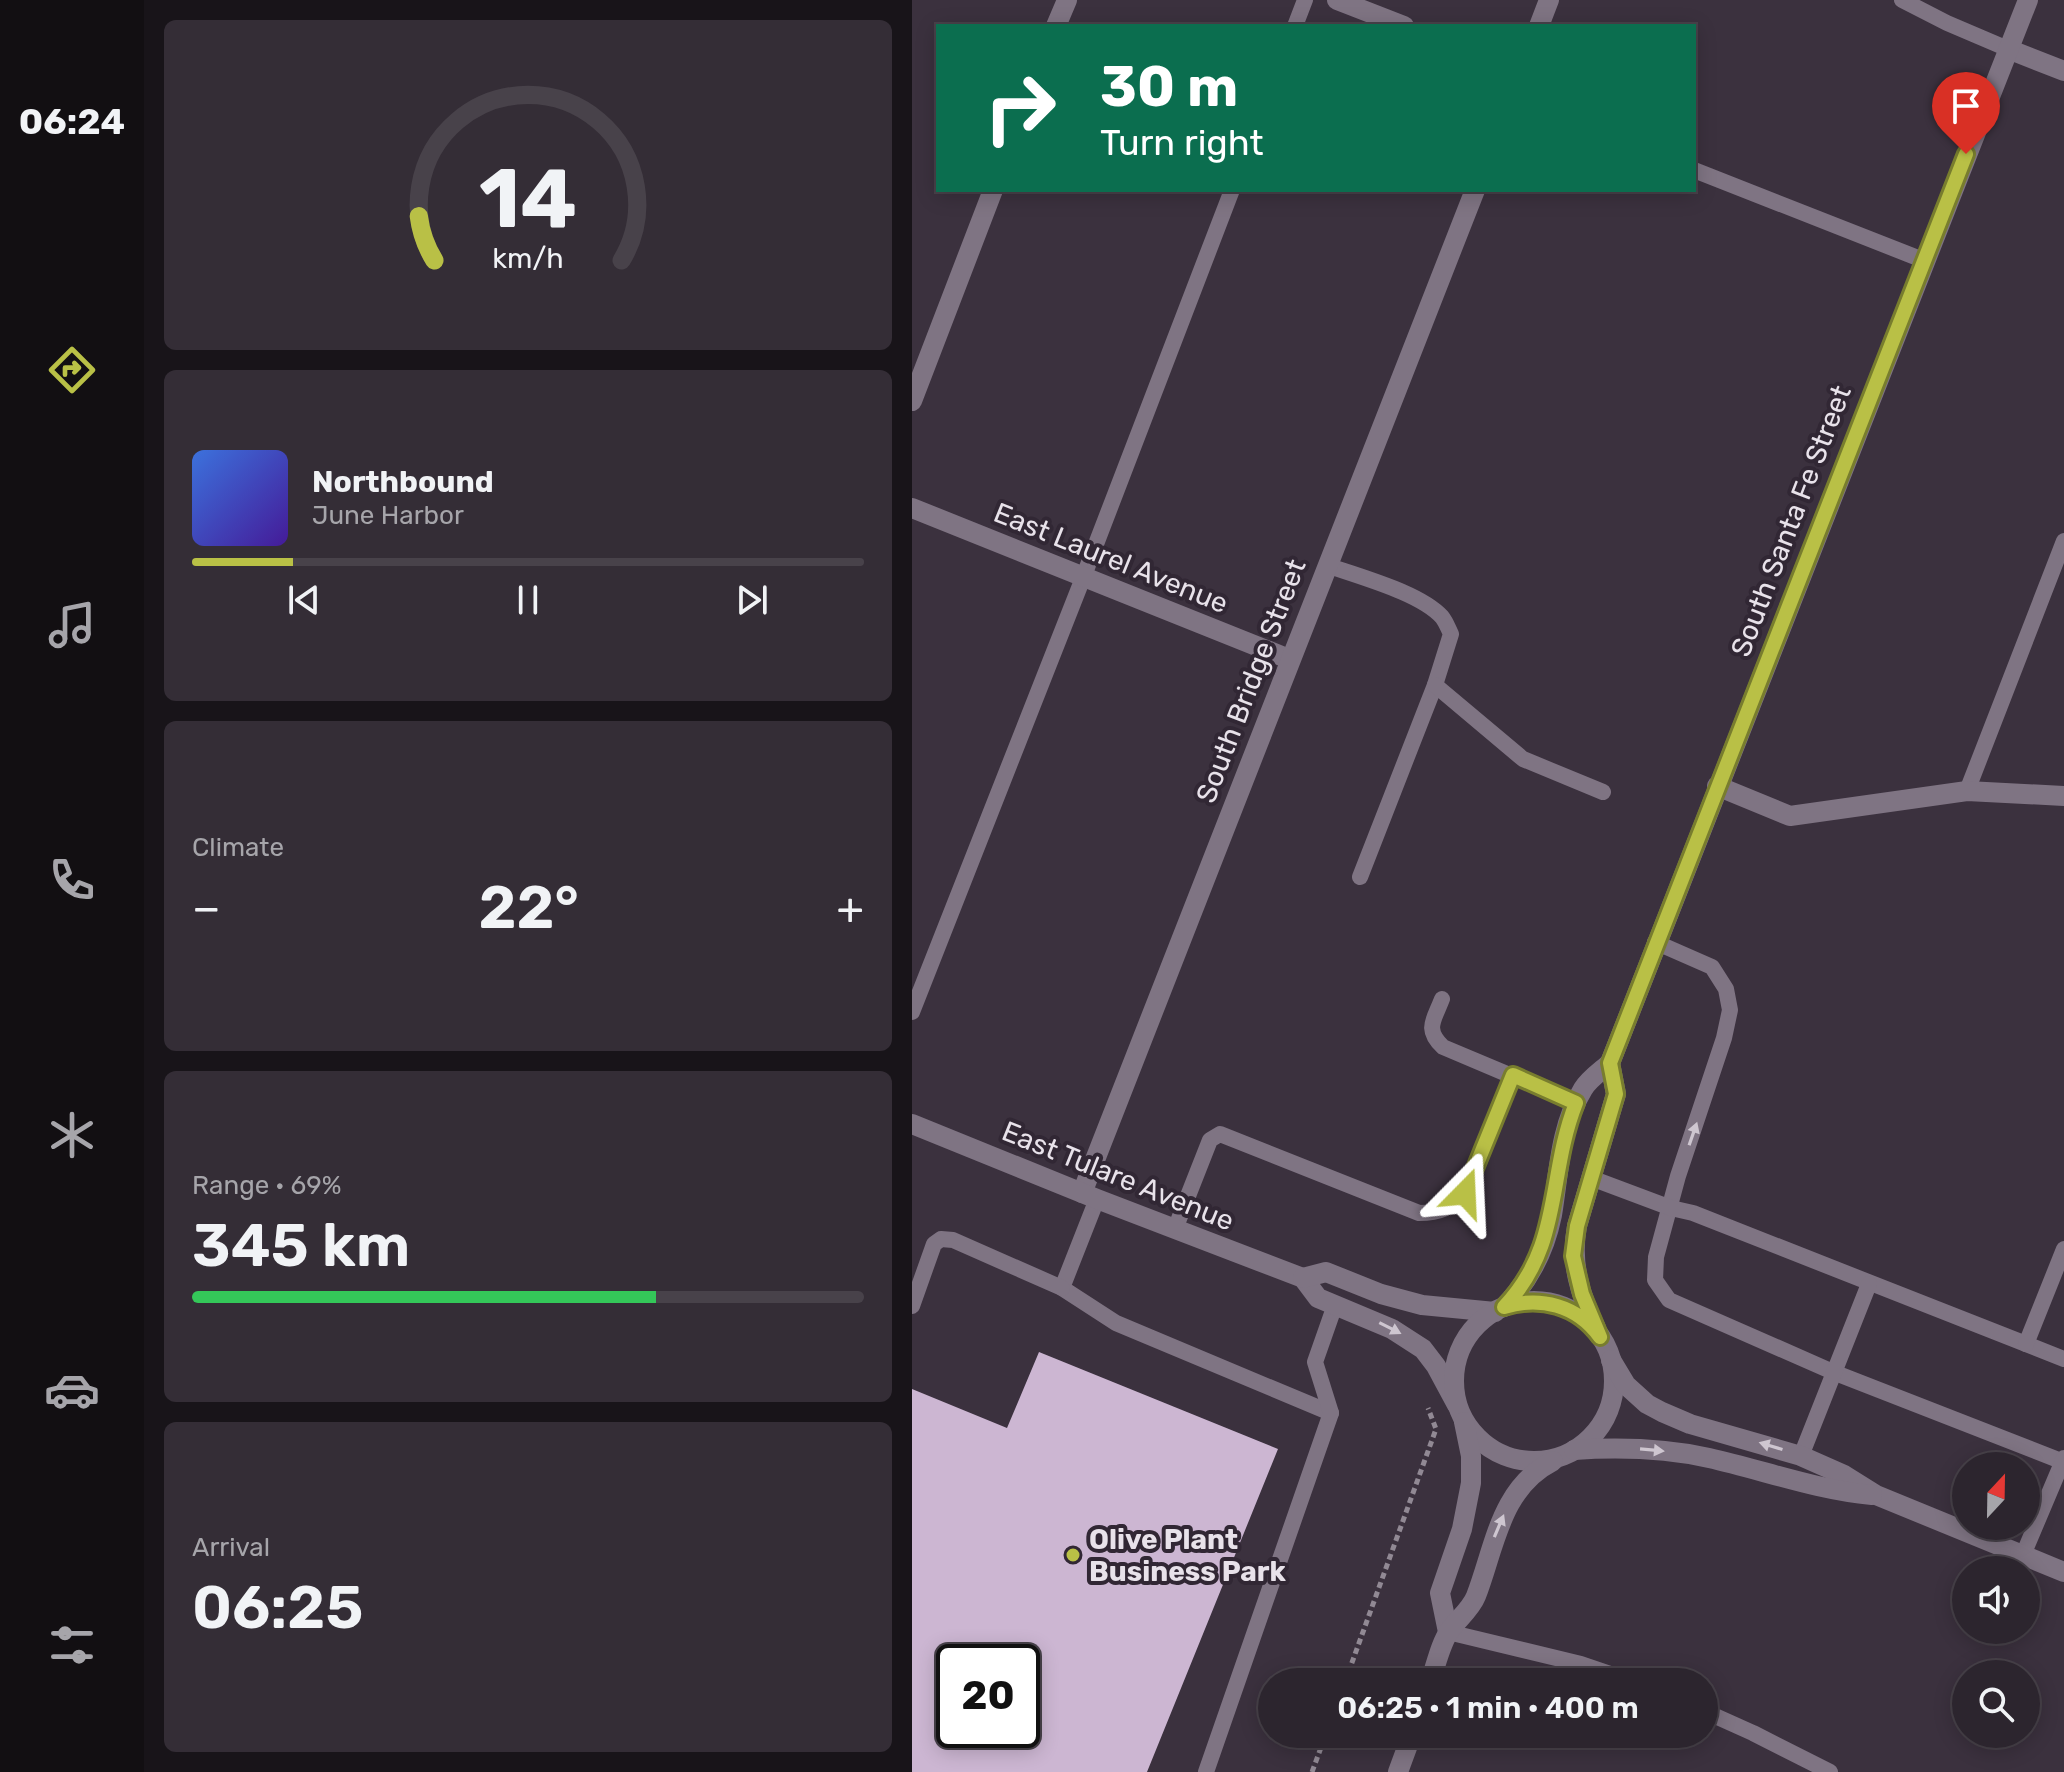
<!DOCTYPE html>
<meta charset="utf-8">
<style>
body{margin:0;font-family:Rubik,sans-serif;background:#342d36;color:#f1f3f6;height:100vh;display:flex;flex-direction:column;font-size:30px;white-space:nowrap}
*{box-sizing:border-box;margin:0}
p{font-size:26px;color:#a6a5aa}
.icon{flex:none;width:44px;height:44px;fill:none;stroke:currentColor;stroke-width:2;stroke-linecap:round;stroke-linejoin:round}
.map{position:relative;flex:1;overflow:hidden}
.side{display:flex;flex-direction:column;gap:20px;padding:20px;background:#181419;width:768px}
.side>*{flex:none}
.hud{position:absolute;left:24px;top:24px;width:760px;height:168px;border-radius:0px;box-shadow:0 4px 20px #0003,0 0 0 2px #48424a;background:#0b6e4f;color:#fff;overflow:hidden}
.needle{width:52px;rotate:22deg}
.fabs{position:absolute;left:1040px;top:1452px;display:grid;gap:16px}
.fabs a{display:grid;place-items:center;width:88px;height:88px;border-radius:50%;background:#2c252e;box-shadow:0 4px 20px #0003,0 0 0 2px #48424a;font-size:40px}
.speed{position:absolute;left:24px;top:1644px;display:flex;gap:16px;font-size:40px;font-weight:700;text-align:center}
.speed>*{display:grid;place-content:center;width:104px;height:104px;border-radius:50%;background:#2c252e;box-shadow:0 4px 20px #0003,0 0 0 2px #48424a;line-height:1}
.speed .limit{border:4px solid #111;border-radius:12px;background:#fff;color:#111}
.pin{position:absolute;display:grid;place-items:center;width:68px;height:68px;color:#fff;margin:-82px -34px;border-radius:50% 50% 50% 0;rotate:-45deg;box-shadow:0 0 8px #0007}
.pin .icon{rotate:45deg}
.me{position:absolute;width:88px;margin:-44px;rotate:21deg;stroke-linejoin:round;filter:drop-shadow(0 0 6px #0008)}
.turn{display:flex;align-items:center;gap:28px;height:168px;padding:0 32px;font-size:36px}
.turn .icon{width:104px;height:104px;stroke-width:2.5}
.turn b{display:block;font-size:56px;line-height:68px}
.big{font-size:60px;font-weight:600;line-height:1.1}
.side .widget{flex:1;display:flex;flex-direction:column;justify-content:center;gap:12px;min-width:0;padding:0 28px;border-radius:12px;background:#342d36}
.side .dial{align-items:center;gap:0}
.dial svg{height:208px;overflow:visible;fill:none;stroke:#48424a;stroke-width:7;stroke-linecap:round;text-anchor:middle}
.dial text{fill:#f1f3f6;stroke:none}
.song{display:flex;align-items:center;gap:24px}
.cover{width:96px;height:96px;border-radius:12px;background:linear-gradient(135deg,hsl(220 70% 55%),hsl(260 70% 35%))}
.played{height:8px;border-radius:4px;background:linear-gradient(90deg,#b9c046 15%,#48424a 15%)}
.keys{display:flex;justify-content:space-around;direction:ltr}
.heat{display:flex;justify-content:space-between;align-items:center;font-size:44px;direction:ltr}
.charge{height:12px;border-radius:6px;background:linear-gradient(90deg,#34c759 69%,#48424a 0)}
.trip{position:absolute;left:346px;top:1668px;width:460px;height:80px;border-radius:40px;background:#2c252e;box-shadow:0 4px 20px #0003,0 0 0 2px #48424a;font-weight:600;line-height:80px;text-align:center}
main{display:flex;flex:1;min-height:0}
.dock{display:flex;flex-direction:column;width:144px;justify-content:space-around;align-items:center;background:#120f12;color:#a6a5aa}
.dock .icon{width:56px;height:56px}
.dock .selected{color:#b9c046}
.dock b{font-size:36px;color:#f1f3f6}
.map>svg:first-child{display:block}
</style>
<main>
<nav class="dock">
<b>06:24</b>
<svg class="icon selected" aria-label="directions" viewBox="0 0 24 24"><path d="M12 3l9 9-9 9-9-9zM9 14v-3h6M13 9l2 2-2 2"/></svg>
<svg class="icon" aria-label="music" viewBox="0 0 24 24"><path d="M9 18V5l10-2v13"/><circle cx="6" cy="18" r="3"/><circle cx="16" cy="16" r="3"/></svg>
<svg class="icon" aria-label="phone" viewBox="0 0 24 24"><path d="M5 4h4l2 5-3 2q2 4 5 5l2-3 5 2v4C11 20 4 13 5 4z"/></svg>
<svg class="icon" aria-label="climate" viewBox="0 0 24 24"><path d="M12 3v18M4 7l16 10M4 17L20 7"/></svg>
<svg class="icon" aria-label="car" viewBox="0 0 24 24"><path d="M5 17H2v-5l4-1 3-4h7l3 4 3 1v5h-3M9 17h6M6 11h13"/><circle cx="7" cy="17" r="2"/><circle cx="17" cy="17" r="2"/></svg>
<svg class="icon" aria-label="filters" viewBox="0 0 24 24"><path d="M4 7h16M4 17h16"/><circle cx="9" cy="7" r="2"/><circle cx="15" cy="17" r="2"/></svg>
</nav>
<section class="side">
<div class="widget dial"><svg viewBox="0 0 100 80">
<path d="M14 69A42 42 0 1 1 86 69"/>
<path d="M14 69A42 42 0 0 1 8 52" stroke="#b9c046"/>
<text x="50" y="56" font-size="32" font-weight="700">14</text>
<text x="50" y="72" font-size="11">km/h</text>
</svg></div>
<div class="widget">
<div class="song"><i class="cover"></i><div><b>Northbound</b><p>June Harbor</p></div></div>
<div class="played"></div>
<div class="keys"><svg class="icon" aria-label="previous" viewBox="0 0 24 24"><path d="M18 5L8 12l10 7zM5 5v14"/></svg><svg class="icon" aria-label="pause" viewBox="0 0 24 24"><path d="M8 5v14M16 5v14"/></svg><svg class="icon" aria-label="next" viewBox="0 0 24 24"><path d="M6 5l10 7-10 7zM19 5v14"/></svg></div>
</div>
<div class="widget"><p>Climate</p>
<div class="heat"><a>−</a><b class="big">22°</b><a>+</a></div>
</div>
<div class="widget"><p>Range · 69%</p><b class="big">345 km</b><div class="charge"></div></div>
<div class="widget"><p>Arrival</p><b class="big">06:25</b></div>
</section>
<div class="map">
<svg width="1152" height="1772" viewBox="0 0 1152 1772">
<rect width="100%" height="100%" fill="#3b313e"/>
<path fill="#ccb6d2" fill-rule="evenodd" d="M127,1352l239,97 -131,323h-235v-383l95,39zM42,1662h68v68h-68z"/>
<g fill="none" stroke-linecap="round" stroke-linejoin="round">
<g stroke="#918994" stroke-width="5" stroke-dasharray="6 4" stroke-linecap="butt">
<path d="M433,1682l91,-253 -8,-21"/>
<path d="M400,1772l14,-38"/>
</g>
<g stroke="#7f7483" stroke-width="16">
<path d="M990,0l45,23 61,26"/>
<path d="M383,26l10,-26"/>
<path d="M782,170l229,90"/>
<path d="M415,565c32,12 92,27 115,52 4,5 6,11 9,17l-16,51 -75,192"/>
<path d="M523,685l88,74 80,33"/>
<path d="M1055,791l97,-250"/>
<path d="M743,942l57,25 14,22 4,21 -6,28 -46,138 -22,81 -1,23 14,20 164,72 228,89"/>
<path d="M530,999c-8,21 -18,30 1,48l133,56"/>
<path d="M0,1012l171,-434 149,-388"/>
<path d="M679,1178l80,30 22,5 371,146"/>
<path d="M185,1199l-35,89 54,35 215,90"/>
<path d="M263,1229l35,-89 10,-6 199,79c21,0 31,-5 46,-20l48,-118"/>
<path d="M0,1306l22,-62 7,-5 12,1 109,48"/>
<path d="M1114,1344l38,-95"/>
<path d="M889,1456l68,-172"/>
<path d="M1111,1555l41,-97"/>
<path d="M536,1632l133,32 53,18"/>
<path d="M792,1711l49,22 77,39"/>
<path d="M294,1772l125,-359 -16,-51 20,-57"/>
</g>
<g stroke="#7f7483" stroke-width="20">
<path d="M425,0l67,26"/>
<path d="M144,26l11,-26"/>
<path d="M627,26l10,-26"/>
<path d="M1096,49l56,22"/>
<path d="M0,401l81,-211"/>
<path d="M0,508l377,151"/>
<path d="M805,786l73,30 177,-25 97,5"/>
<path d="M170,1193l393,-1003"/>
</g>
<g stroke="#7f7483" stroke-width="20">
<path d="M0,1124l185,75 206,79 15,20 74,31 31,20 13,17 21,39"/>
<path d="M391,1278l23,-6 55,22 41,11 73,7"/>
<circle cx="622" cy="1381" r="80"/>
<path d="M592,1307c24,-25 41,-57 48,-92 7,-43 8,-88 31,-126 6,-10 18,-18 27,-26l418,-1063"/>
<path d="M684,1328c-16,-33 -26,-65 -19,-102l39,-132 -6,-31"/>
<path d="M699,1360l15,25 21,19 15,8 28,12 111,32 43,19 32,20 188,77"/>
<path d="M662,1450c46,-3 90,-2 135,8 54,12 107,32 163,37"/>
<path d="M536,1632l-8,-39 22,-64 9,-46v-27l-7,-34"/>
<path d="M518,1682c6,-16 10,-38 20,-52 8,-11 21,-21 26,-34 19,-49 24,-108 77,-135"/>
<path d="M486,1772l14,-38"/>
</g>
</g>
<defs><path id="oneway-solid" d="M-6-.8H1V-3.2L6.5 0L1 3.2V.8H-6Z" transform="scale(2)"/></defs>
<g fill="#cec6d0">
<use href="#oneway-solid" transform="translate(781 1134) rotate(-71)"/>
<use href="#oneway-solid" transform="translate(478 1328) rotate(27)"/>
<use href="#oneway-solid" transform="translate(859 1446) rotate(-163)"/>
<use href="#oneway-solid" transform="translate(740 1450) rotate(5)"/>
<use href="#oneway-solid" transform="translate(587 1526) rotate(-67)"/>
</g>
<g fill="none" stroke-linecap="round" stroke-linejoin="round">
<g stroke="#787d2e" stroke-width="20">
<path id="route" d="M553,1193l48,-118 63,28c-29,73 -13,142 -72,204 36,-11 73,-2 96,30l-18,-43 -9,-38 4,-30 39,-132 -6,-31 356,-909"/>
</g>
<use href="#route" stroke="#b9c046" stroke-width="14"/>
</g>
<circle fill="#b9c046" stroke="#312734" stroke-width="3" cx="161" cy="1555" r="8"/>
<g text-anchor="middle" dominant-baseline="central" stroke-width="8" stroke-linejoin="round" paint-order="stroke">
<g font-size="28" fill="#e8e2ea" stroke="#312734">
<text transform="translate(879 521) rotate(-69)">South Santa Fe Street</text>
<text transform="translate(199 558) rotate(22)">East Laurel Avenue</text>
<text transform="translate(339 681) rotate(-69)">South Bridge Street</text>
<text transform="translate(206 1176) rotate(22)">East Tulare Avenue</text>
</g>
<g font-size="28" font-weight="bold" fill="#e8e2ea" stroke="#312734" text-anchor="start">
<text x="177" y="1539">Olive Plant<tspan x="177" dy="32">Business Park</tspan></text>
</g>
</g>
</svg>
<div class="fabs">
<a><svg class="needle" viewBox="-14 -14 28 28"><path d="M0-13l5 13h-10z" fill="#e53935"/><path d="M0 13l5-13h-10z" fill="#a6a5aa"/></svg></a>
<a><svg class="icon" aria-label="sound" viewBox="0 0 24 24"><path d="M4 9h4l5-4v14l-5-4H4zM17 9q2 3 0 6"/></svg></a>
<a><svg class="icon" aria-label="search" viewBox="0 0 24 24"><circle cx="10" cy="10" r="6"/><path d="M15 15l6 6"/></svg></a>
</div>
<div class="speed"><div class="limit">20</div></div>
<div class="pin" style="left:1054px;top:154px;background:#d93025"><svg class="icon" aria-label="arrive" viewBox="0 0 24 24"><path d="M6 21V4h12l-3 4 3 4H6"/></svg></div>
<svg class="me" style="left:553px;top:1193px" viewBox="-20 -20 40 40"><path d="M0-17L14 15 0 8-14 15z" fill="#b9c046" stroke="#fff" stroke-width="4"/></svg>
<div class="trip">06:25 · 1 min · 400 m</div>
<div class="hud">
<div class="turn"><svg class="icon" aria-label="right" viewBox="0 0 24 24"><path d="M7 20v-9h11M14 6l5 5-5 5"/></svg><div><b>30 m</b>Turn right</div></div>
</div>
</div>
</main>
